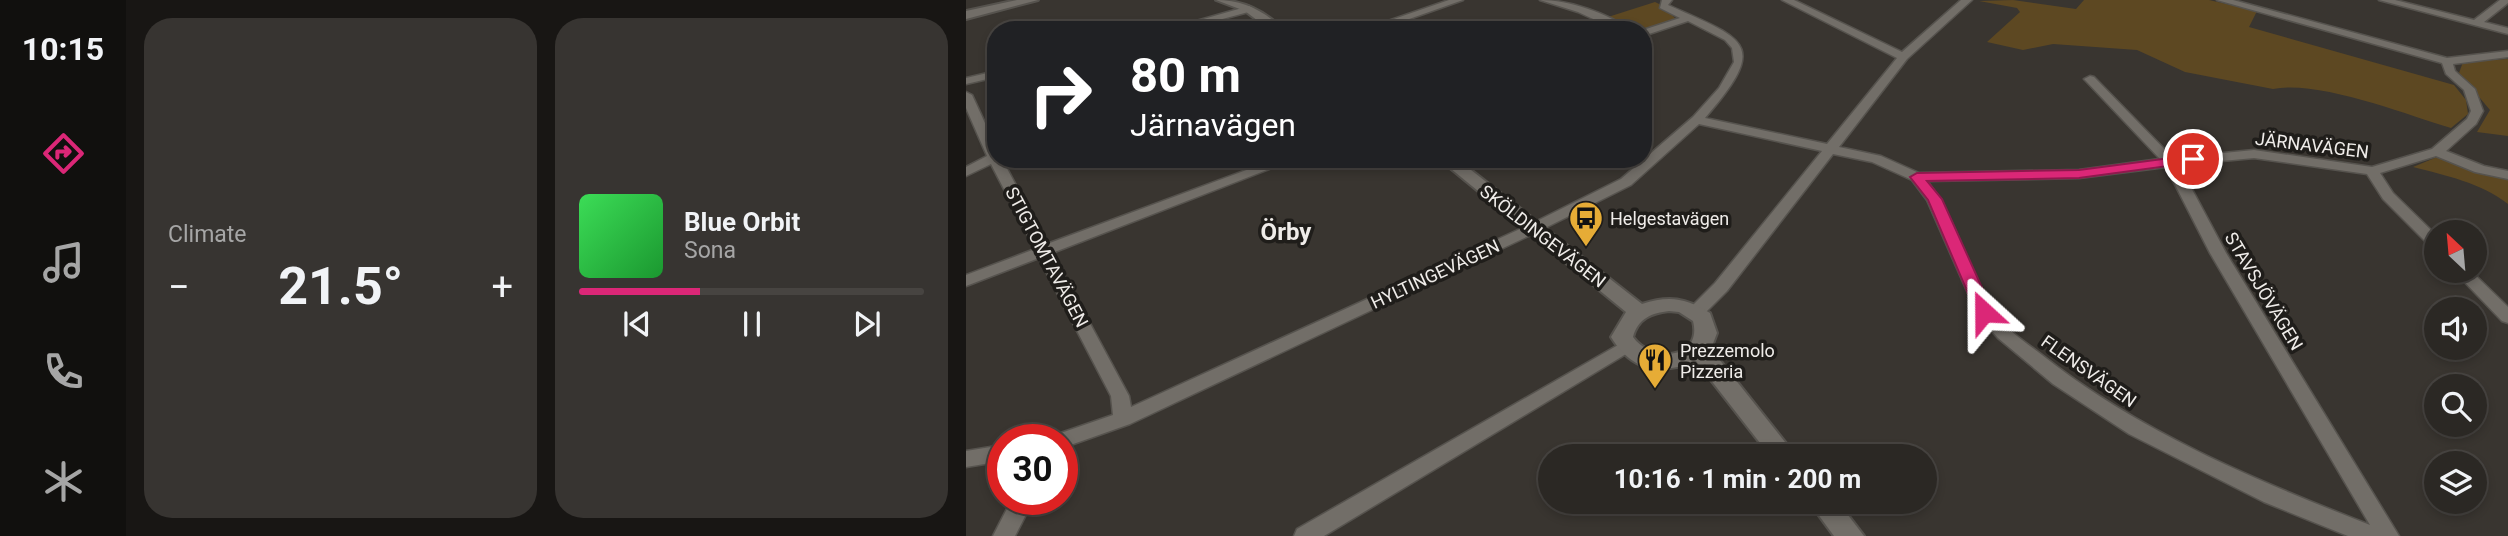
<!DOCTYPE html>
<meta charset="utf-8">
<style>
body{margin:0;font-family:Roboto,sans-serif;background:#373431;color:#f1f3f6;height:100vh;display:flex;flex-direction:column;font-size:26px;white-space:nowrap}
*{box-sizing:border-box;margin:0}
p{font-size:23px;color:#a6a6a6}
.icon{flex:none;width:38px;height:38px;fill:none;stroke:currentColor;stroke-width:2;stroke-linecap:round;stroke-linejoin:round}
.map{position:relative;flex:1;overflow:hidden}
.panel{display:flex;flex-direction:column;gap:18px;padding:18px;background:#181614;width:840px}
.panel>*{flex:none}
.hud{position:absolute;left:21px;top:21px;width:665px;height:147px;border-radius:28px;box-shadow:0 4px 10px #0003,0 0 0 2px #474441;background:#202124;color:#fff;overflow:hidden}
.needle{width:46px;rotate:334deg}
.fabs{position:absolute;left:1458px;top:220px;display:grid;gap:14px}
.fabs a{display:grid;place-items:center;width:63px;height:63px;border-radius:50%;background:#2b2824;box-shadow:0 4px 10px #0003,0 0 0 2px #474441;font-size:35px}
.speed{position:absolute;left:21px;top:424px;display:flex;gap:14px;font-size:35px;font-weight:700;text-align:center}
.speed>*{display:grid;place-content:center;width:91px;height:91px;border-radius:50%;background:#2b2824;box-shadow:0 4px 10px #0003,0 0 0 2px #474441;line-height:1}
.speed .limit{border:10px solid #d22;background:#fff;color:#111}
.pin{position:absolute;display:grid;place-items:center;width:60px;height:60px;color:#fff;margin:-30px;border:4px solid #fff;border-radius:50%;box-shadow:0 2px 7px #0007}
.me{position:absolute;width:77px;margin:-38px;rotate:336deg;stroke-linejoin:round;filter:drop-shadow(0 0 5px #0008)}
.turn{display:flex;align-items:center;gap:24px;height:147px;padding:0 28px;font-size:32px}
.turn .icon{width:91px;height:91px;stroke-width:2.5}
.turn b{display:block;font-size:49px;line-height:60px}
.big{font-size:52px;font-weight:700;line-height:1.1}
.panel .tile{flex:1;display:flex;flex-direction:column;justify-content:center;gap:10px;min-width:0;padding:0 24px;border-radius:28px;background:#373431}
.song{display:flex;align-items:center;gap:21px}
.cover{width:84px;height:84px;border-radius:10px;background:linear-gradient(135deg,hsl(130 70% 55%),hsl(130 70% 35%))}
.played{height:7px;border-radius:4px;background:linear-gradient(90deg,#db2777 35%,#474441 35%)}
.keys{display:flex;justify-content:space-around;direction:ltr}
.heat{display:flex;justify-content:space-between;align-items:center;font-size:38px;direction:ltr}
.panel .tiles{flex:1;display:grid;gap:18px;grid-template-columns:repeat(2,1fr)}
.trip{position:absolute;left:572px;top:444px;width:399px;height:70px;border-radius:35px;background:#2b2824;box-shadow:0 4px 10px #0003,0 0 0 2px #474441;font-weight:700;line-height:70px;text-align:center}
main{display:flex;flex:1;min-height:0}
.tabs{display:flex;flex-direction:column;width:126px;justify-content:space-around;align-items:center;background:#11100e;color:#a6a6a6}
.tabs .icon{width:49px;height:49px}
.tabs .selected{color:#db2777}
.tabs b{font-size:32px;color:#f1f3f6}
.map>svg:first-child{display:block}
</style>
<main>
<nav class="tabs">
<b>10:15</b>
<svg class="icon selected" aria-label="directions" viewBox="0 0 24 24"><path d="M12 3l9 9-9 9-9-9zM9 14v-3h6M13 9l2 2-2 2"/></svg>
<svg class="icon" aria-label="music" viewBox="0 0 24 24"><path d="M9 18V5l10-2v13"/><circle cx="6" cy="18" r="3"/><circle cx="16" cy="16" r="3"/></svg>
<svg class="icon" aria-label="phone" viewBox="0 0 24 24"><path d="M5 4h4l2 5-3 2q2 4 5 5l2-3 5 2v4C11 20 4 13 5 4z"/></svg>
<svg class="icon" aria-label="climate" viewBox="0 0 24 24"><path d="M12 3v18M4 7l16 10M4 17L20 7"/></svg>
</nav>
<section class="panel">
<div class="tiles">
<div class="tile"><p>Climate</p>
<div class="heat"><a>−</a><b class="big">21.5°</b><a>+</a></div>
</div>
<div class="tile">
<div class="song"><i class="cover"></i><div><b>Blue Orbit</b><p>Sona</p></div></div>
<div class="played"></div>
<div class="keys"><svg class="icon" aria-label="previous" viewBox="0 0 24 24"><path d="M18 5L8 12l10 7zM5 5v14"/></svg><svg class="icon" aria-label="pause" viewBox="0 0 24 24"><path d="M8 5v14M16 5v14"/></svg><svg class="icon" aria-label="next" viewBox="0 0 24 24"><path d="M6 5l10 7-10 7zM19 5v14"/></svg></div>
</div>
</div>
</section>
<div class="map">
<svg width="1542" height="536" viewBox="0 0 1542 536">
<rect width="100%" height="100%" fill="#393530"/>
<g fill="#5d4822">
<path d="M1047,0l63,9 8,-9h125l48,11 -8,16 205,58 12,15 2,14 -17,14c-47,-14 -132,-48 -178,-39l-88,-17 -48,-22 -84,-6 -30,6 -36,-8 33,-30 -3,-4 -38,-7z"/>
<path d="M689,2l8,4 13,13c-32,11 -38,15 -68,-2z"/>
<path d="M1542,59v77l-31,-4 13,-22 -31,-37 4,-11z"/>
<path d="M1471,157l40,15 31,7v25c-26,-21 -64,-29 -95,-37z"/>
</g>
<g fill="none" stroke-linecap="round" stroke-linejoin="round">
<g stroke="#56534e" stroke-width="3">
<g id="minor">
<path d="M483,0h14l-85,30h-16z"/>
<path d="M574,0c29,0 67,13 91,30h-14l-39,-18z"/>
<path d="M696,0h10l-4,5c78,35 102,38 37,113l122,26 70,-86 -115,-58h12l108,52 59,-52h11l-65,59 -68,88 42,9 38,17 160,-3 81,-11 -74,-78 -2,-2 6,-3 4,1 79,81 81,-8 118,17 60,-18 35,-30 4,-8 -7,-21 -18,-16 -4,-11 -225,-63h16l214,58 61,-7v6l-55,7 2,7 20,18 8,22 -7,13 -30,27 38,15 24,5v8l-33,-7 -39,-16 -56,17 13,20 43,42v14l-5,-2 -48,-48 -16,-25 -113,-16 -75,7 47,88 173,283h-51l-84,-34 -135,-68 -76,-50 -55,-46 -20,-22 -51,-116 -15,-20 -40,-18 -39,-8 -106,137 -25,25h-12l-2,-4 2,-4 25,-25 107,-132 -123,-27 -68,61 -92,46 -409,193 -68,24v-9h-10l3,-4 58,-20 -2,-19 -72,-138 -73,28v-11l69,-26 -44,-85 -25,12v-9l21,-11 -21,-48v-16l6,3 24,52v12h6l45,85 229,-85h19l-243,94 77,143 2,11 398,-182 92,-46 72,-62 26,-29 15,-26 -2,-14 -7,-8 -37,-19 -45,15v-6l37,-12 -20,-10zM1200,167l44,86 160,272c-115,-45 -231,-93 -328,-170 -18,-14 -40,-28 -51,-46 -25,-41 -34,-90 -64,-128l152,-3z"/>
<path d="M1413,0h16l79,20 26,-20h8v3l-24,19 24,6v6z"/>
<path d="M283,6l5,3 -2,2 -70,19h-17z"/>
<path d="M30,71v6l-30,7v-6z"/>
<path d="M1488,271h17l37,36v16l-6,-2z"/>
<path d="M659,341l6,2 3,4 -3,4 -307,185h-30l3,-7z"/>
<path d="M37,445v16l-37,6v-16z"/>
<path d="M46,499h22l-19,37h-22z"/>
</g>
</g>
<g stroke="#56534e" stroke-width="4">
<g id="tertiary">
<path d="M51,0h21l-72,19v-8z"/>
<path d="M250,0c27,0 49,11 68,30h-14l-25,-19z"/>
<path d="M473,159h18l185,145c27,-9 44,-6 68,9l7,20 -6,16 86,108h-26l-75,-96c-37,15 -64,10 -85,-24l15,-25zM703,311l10,1 14,9c10,39 -42,42 -60,16 5,-19 19,-24 36,-26z"/>
<path d="M843,502h29l26,34h-30z"/>
</g>
</g>
<use href="#minor" fill="#726e68" fill-rule="evenodd"/>
<use href="#tertiary" fill="#726e68" fill-rule="evenodd"/>
</g>
<path fill="#db2777" stroke="#8e194d" stroke-width="2" d="M1227,155l5,2v5l-119,16 -152,3 15,18 51,113 -9,6 -8,-6 -48,-112 -18,-23 7,-4 162,-3z"/>
<defs>
<g id="bus-pin" transform="scale(1.75)"><path d="M0 17L-7.5 6A9.5 9.5 0 1 1 7.5 6Z" fill="#e6ac36" stroke="#1f1d1a"/><path d="M-5-6H5V4H4V6H2V4H-2V6H-4V4H-5ZM-3.5-4V0h7V-4ZM-3.5 1.2v1.5H-2V1.2ZM2 1.2v1.5H3.5V1.2Z" fill="#111"/></g>
<g id="restaurant-pin" transform="scale(1.75)"><path d="M0 17L-7.5 6A9.5 9.5 0 1 1 7.5 6Z" fill="#e6ac36" stroke="#1f1d1a"/><path d="M-5-6h1v4h1v-4h1v4h1v-4h1v5L-1.5 .5V6h-2V.5L-5-1ZM5-6V6H3V1.5H1.5Q1.5-4 5-6Z" fill="#111"/></g>
</defs>
<g fill-rule="evenodd">
<use href="#bus-pin" x="620" y="218"/>
<use href="#restaurant-pin" x="689" y="360"/>
</g>
<g text-anchor="middle" dominant-baseline="central" stroke-width="7" stroke-linejoin="round" paint-order="stroke">
<g font-size="18" fill="#efece9" stroke="#1f1d1a">
<text transform="translate(1346 145) rotate(7)">JÄRNAVÄGEN</text>
<text transform="translate(577 236) rotate(38)">SKÖLDINGEVÄGEN</text>
<text transform="translate(81 257) rotate(62)">STIGTOMTAVÄGEN</text>
<text transform="translate(469 274) rotate(-25)">HYLTINGEVÄGEN</text>
<text transform="translate(1298 291) rotate(59)">STAVSJÖVÄGEN</text>
<text transform="translate(1123 371) rotate(35)">FLENSVÄGEN</text>
</g>
<g font-size="18" fill="#efece9" stroke="#1f1d1a" text-anchor="start">
<text x="644" y="218">Helgestavägen</text>
<text x="714" y="350">Prezzemolo<tspan x="714" dy="21">Pizzeria</tspan></text>
</g>
<g font-size="24" font-weight="bold" fill="#efece9" stroke="#1f1d1a">
<text x="320" y="232">Örby</text>
</g>
</g>
</svg>
<div class="fabs">
<a><svg class="needle" viewBox="-14 -14 28 28"><path d="M0-13l5 13h-10z" fill="#e53935"/><path d="M0 13l5-13h-10z" fill="#a6a6a6"/></svg></a>
<a><svg class="icon" aria-label="sound" viewBox="0 0 24 24"><path d="M4 9h4l5-4v14l-5-4H4zM17 9q2 3 0 6"/></svg></a>
<a><svg class="icon" aria-label="search" viewBox="0 0 24 24"><circle cx="10" cy="10" r="6"/><path d="M15 15l6 6"/></svg></a>
<a><svg class="icon" aria-label="layers" viewBox="0 0 24 24"><path d="M12 4l9 5-9 5-9-5zM3 14l9 5 9-5"/></svg></a>
</div>
<div class="speed"><div class="limit">30</div></div>
<div class="pin" style="left:1227px;top:159px;background:#d93025"><svg class="icon" aria-label="arrive" viewBox="0 0 24 24"><path d="M6 21V4h12l-3 4 3 4H6"/></svg></div>
<svg class="me" style="left:1018px;top:312px" viewBox="-20 -20 40 40"><path d="M0-17L14 15 0 8-14 15z" fill="#db2777" stroke="#fff" stroke-width="4"/></svg>
<div class="trip">10:16 · 1 min · 200 m</div>
<div class="hud">
<div class="turn"><svg class="icon" aria-label="right" viewBox="0 0 24 24"><path d="M7 20v-9h11M14 6l5 5-5 5"/></svg><div><b>80 m</b>Järnavägen</div></div>
</div>
</div>
</main>
